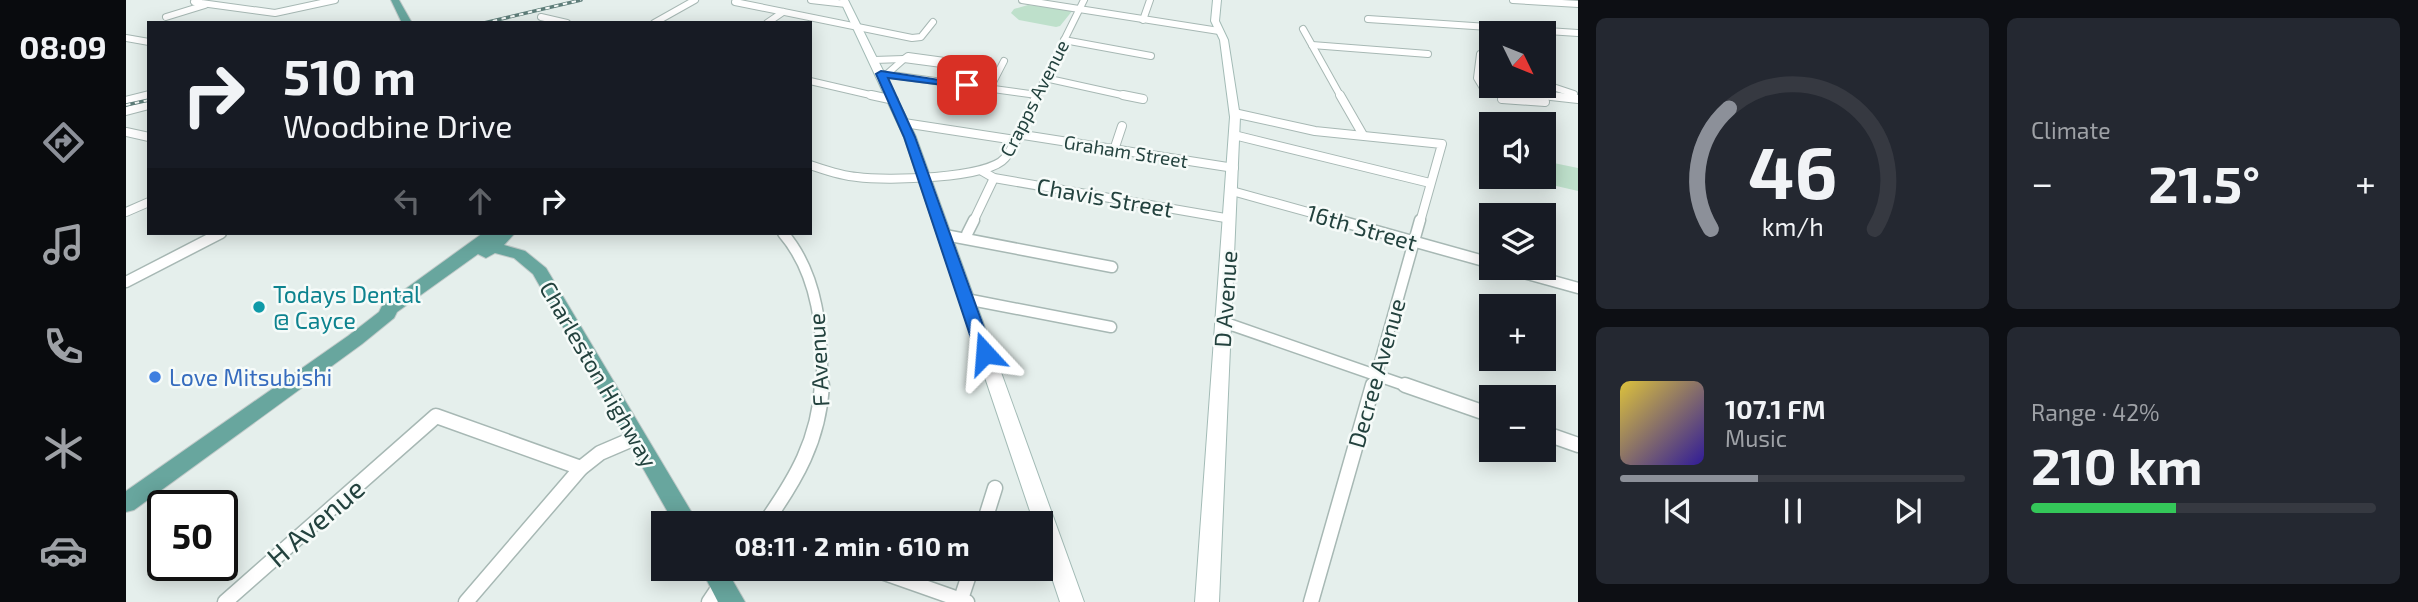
<!DOCTYPE html>
<meta charset="utf-8">
<style>
body{margin:0;font-family:"Exo 2",sans-serif;background:#242831;color:#f1f3f6;height:100vh;display:flex;flex-direction:column;font-size:26px;white-space:nowrap}
*{box-sizing:border-box;margin:0}
p{font-size:23px;color:#9ea1a6}
.icon{flex:none;width:38px;height:38px;fill:none;stroke:currentColor;stroke-width:2;stroke-linecap:round;stroke-linejoin:round}
.map{position:relative;flex:1;overflow:hidden}
.side{display:flex;flex-direction:column;gap:18px;padding:18px;background:#0d0f14;width:840px}
.side>*{flex:none}
.top-card{position:absolute;left:21px;top:21px;width:665px;height:214px;border-radius:0px;box-shadow:0 4px 18px #0003;background:#171b24;color:#f1f3f6;overflow:hidden}
.needle{width:46px;rotate:133deg}
.tools{position:absolute;left:1353px;top:21px;display:grid;gap:14px}
.tools a{display:grid;place-items:center;width:77px;height:77px;border-radius:0px;background:#171b24;box-shadow:0 4px 18px #0003;font-size:35px}
.speed{position:absolute;left:21px;top:490px;display:flex;gap:14px;font-size:35px;font-weight:700;text-align:center}
.speed>*{display:grid;place-content:center;width:91px;height:91px;border-radius:50%;background:#171b24;box-shadow:0 4px 18px #0003;line-height:1}
.speed .limit{border:4px solid #111;border-radius:10px;background:#fff;color:#111}
.pin{position:absolute;display:grid;place-items:center;width:60px;height:60px;color:#fff;margin:-30px;border-radius:14px;box-shadow:0 4px 10px #0006}
.me{position:absolute;width:77px;margin:-38px;rotate:341deg;stroke-linejoin:round;filter:drop-shadow(0 0 5px #0008)}
.turn{display:flex;align-items:center;gap:24px;height:147px;padding:0 21px;font-size:32px}
.turn .icon{width:91px;height:91px;stroke-width:2.5}
.turn b{display:block;font-size:49px;line-height:60px}
.lanes{display:flex;align-items:center;height:66px;padding:0 21px;background:#0003;justify-content:center;gap:35px;direction:ltr}
.lanes .off{opacity:.35}
.big{font-size:52px;font-weight:700;line-height:1.1}
.side .card{flex:1;display:flex;flex-direction:column;justify-content:center;gap:10px;min-width:0;padding:0 24px;border-radius:10px;background:#242831}
.side .dial{align-items:center;gap:0}
.dial svg{height:182px;overflow:visible;fill:none;stroke:#363941;stroke-width:7;stroke-linecap:round;text-anchor:middle}
.dial text{fill:#f1f3f6;stroke:none}
.song{display:flex;align-items:center;gap:21px}
.cover{width:84px;height:84px;border-radius:10px;background:linear-gradient(135deg,hsl(50 70% 55%),hsl(250 70% 35%))}
.played{height:7px;border-radius:4px;background:linear-gradient(90deg,#8c9099 40%,#363941 40%)}
.keys{display:flex;justify-content:space-around;direction:ltr}
.heat{display:flex;justify-content:space-between;align-items:center;font-size:38px;direction:ltr}
.charge{height:10px;border-radius:5px;background:linear-gradient(90deg,#34c759 42%,#363941 0)}
.side .tiles{flex:1;display:grid;gap:18px;grid-template-columns:repeat(2,1fr)}
.trip{position:absolute;left:525px;top:511px;width:402px;height:70px;border-radius:0px;background:#171b24;box-shadow:0 4px 18px #0003;font-weight:700;line-height:70px;text-align:center}
main{display:flex;flex:1;min-height:0}
.tab-bar{display:flex;flex-direction:column;width:126px;justify-content:space-around;align-items:center;background:#090b0e;color:#9ea1a6}
.tab-bar .icon{width:49px;height:49px}
.tab-bar .selected{color:#8c9099}
.tab-bar b{font-size:32px;color:#f1f3f6}
.map>svg:first-child{display:block}
</style>
<main>
<nav class="tab-bar">
<b>08:09</b>
<svg class="icon selected" aria-label="directions" viewBox="0 0 24 24"><path d="M12 3l9 9-9 9-9-9zM9 14v-3h6M13 9l2 2-2 2"/></svg>
<svg class="icon" aria-label="music" viewBox="0 0 24 24"><path d="M9 18V5l10-2v13"/><circle cx="6" cy="18" r="3"/><circle cx="16" cy="16" r="3"/></svg>
<svg class="icon" aria-label="phone" viewBox="0 0 24 24"><path d="M5 4h4l2 5-3 2q2 4 5 5l2-3 5 2v4C11 20 4 13 5 4z"/></svg>
<svg class="icon" aria-label="climate" viewBox="0 0 24 24"><path d="M12 3v18M4 7l16 10M4 17L20 7"/></svg>
<svg class="icon" aria-label="car" viewBox="0 0 24 24"><path d="M5 17H2v-5l4-1 3-4h7l3 4 3 1v5h-3M9 17h6M6 11h13"/><circle cx="7" cy="17" r="2"/><circle cx="17" cy="17" r="2"/></svg>
</nav>
<div class="map">
<svg width="1452" height="602" viewBox="0 0 1452 602">
<rect width="100%" height="100%" fill="#e5efec"/>
<g fill="#bee0cb">
<path d="M902,5l45,5 -13,16 -4,1 -37,-7 -8,-7 3,-4z"/>
<path d="M1418,161l34,7v23l-60,-14h26z"/>
</g>
<g fill="none" stroke-linecap="round" stroke-linejoin="round">
<g stroke="#a7b8b4" stroke-width="8">
<g id="street-far3">
<path d="M73,0l-5,2 81,11 60,-13"/>
<path d="M685,0l35,4"/>
<path d="M896,0l197,31"/>
<path d="M1387,0l65,4"/>
<path d="M609,2l177,36 9,-1 12,-15"/>
<path d="M40,17l39,-12"/>
<path d="M415,17l26,6"/>
<path d="M1242,19l210,14"/>
<path d="M1017,20l7,-20"/>
<path d="M528,23l41,-23"/>
<path d="M641,23l16,-11"/>
<path d="M1177,29l38,68"/>
<path d="M0,38l23,4"/>
<path d="M938,40l87,16"/>
<path d="M1186,45l116,9"/>
<path d="M782,56l66,9 -2,3 -68,-9z"/>
<path d="M1365,57l-11,-3 -3,24 6,10 74,9"/>
<path d="M748,60l30,-1"/>
<path d="M758,74l153,21"/>
<path d="M761,74l17,-15"/>
<path d="M919,78l86,19"/>
<path d="M684,81l69,16"/>
<path d="M1418,84l30,10"/>
<path d="M864,88l14,-27"/>
<path d="M17,97l6,-2"/>
<path d="M910,97l48,-97"/>
</g>
</g>
<g stroke="#a7b8b4" stroke-width="10">
<g id="street-far2">
<path d="M745,95l23,5"/>
<path d="M997,95l20,4"/>
<path d="M1214,95l23,40"/>
<path d="M1416,95l36,4"/>
<path d="M1376,99l43,3"/>
<path d="M0,101l23,-6"/>
<path d="M0,111l23,-6"/>
<path d="M1108,113l81,18 127,13 -22,78"/>
<path d="M778,123l111,17"/>
<path d="M0,132l23,5"/>
<path d="M891,134l217,34"/>
<path d="M1108,135l196,48"/>
<path d="M988,150l8,-24"/>
<path d="M684,165c15,5 31,11 47,12 28,4 131,2 148,-19 14,-17 22,-44 32,-63"/>
<path d="M856,171l12,7 237,41"/>
<path d="M1106,191l112,31"/>
<path d="M0,212l23,-10"/>
<path d="M847,222l21,-44"/>
</g>
</g>
<g stroke="#a7b8b4" stroke-width="13">
<g id="street-far1">
<path d="M1211,220l154,43"/>
<path d="M657,233c36,42 40,100 39,154"/>
<path d="M841,234l7,-14"/>
<path d="M819,235l167,32"/>
<path d="M1380,268l72,20"/>
<path d="M0,282l95,-49"/>
<path d="M840,299l145,28"/>
<path d="M1097,322l187,65"/>
<path d="M1247,387l47,-167"/>
</g>
</g>
<g stroke="#a7b8b4" stroke-width="17">
<g id="street">
<path d="M1279,385l86,30"/>
<path d="M1418,433l34,12"/>
<path d="M639,523c31,-44 54,-83 57,-138"/>
<path d="M858,523l11,-35"/>
<path d="M747,569l94,33"/>
<path d="M99,602l211,-186 145,52"/>
<path d="M340,602l115,-134 19,-15 35,-15"/>
<path d="M583,602l22,-33"/>
<path d="M834,602l11,-33"/>
<path d="M1185,602l62,-217"/>
</g>
</g>
<g stroke="#a3bbb6" stroke-width="2">
<g id="secondary">
<path d="M714,0h8l68,137 168,465h-24l-19,-57v-22h-7l-130,-386z"/>
<path d="M1087,0h8l-2,21 9,19 12,77 -21,485h-24l35,-485 -10,-77 -9,-19z"/>
</g>
</g>
<g stroke="#c1cac9" stroke-width="2">
<g id="primary">
<path d="M265,0h8l13,23h-10z"/>
<path d="M357,233h32l-11,12 21,6 21,17 152,255h-24l-141,-249 -19,-16 -19,-5 -9,5 -8,-4 -81,58 -3,6 -32,26 -228,166 -8,2v-21l222,-155 31,-24 3,-6z"/>
<path d="M575,569h25l19,33h-27z"/>
</g>
</g>
<use href="#street-far3" stroke="#fff" stroke-width="6"/>
<use href="#street-far2" stroke="#fff" stroke-width="8"/>
<use href="#street-far1" stroke="#fff" stroke-width="10"/>
<use href="#street" stroke="#fff" stroke-width="14"/>
<use href="#secondary" fill="#fff" fill-rule="evenodd"/>
<use href="#primary" fill="#68a69e" fill-rule="evenodd"/>
<g stroke="#5e7d79" stroke-width="3.5">
<g id="rail">
<path d="M358,23l97,-23"/>
<path d="M0,105l23,-5"/>
</g>
</g>
<use href="#rail" stroke="#f6fbf9" stroke-width="2" stroke-dasharray="4.5" stroke-linecap="butt"/>
</g>
<path fill="#1a73e8" stroke="#114b97" stroke-width="2" d="M755,71l91,14 -5,3 -79,-10 27,59 78,216 -2,4h-12l-3,-4 -72,-216 -28,-63z"/>
<circle fill="#0f9aa8" stroke="#f6fbf9" stroke-width="2.5" cx="133" cy="307" r="7"/>
<circle fill="#3f7fe0" stroke="#f6fbf9" stroke-width="2.5" cx="29" cy="377" r="7"/>
<g text-anchor="middle" dominant-baseline="central" stroke-width="5" stroke-linejoin="round" paint-order="stroke">
<g font-size="19" fill="#23423e" stroke="#f6fbf9">
<text transform="translate(908 98) rotate(-63)">Crapps Avenue</text>
<text transform="translate(1000 151) rotate(9)">Graham Street</text>
</g>
<g font-size="23" fill="#23423e" stroke="#f6fbf9">
<text transform="translate(979 197) rotate(10)">Chavis Street</text>
<text transform="translate(1236 227) rotate(16)">16th Street</text>
<text transform="translate(1099 299) rotate(-86)">D Avenue</text>
<text transform="translate(692 360) rotate(-93)">F Avenue</text>
<text transform="translate(1250 373) rotate(-74)">Decree Avenue</text>
<text transform="translate(473 374) rotate(60)">Charleston Highway</text>
</g>
<g font-size="23" fill="#0d838f" stroke="#f6fbf9" text-anchor="start">
<text x="147" y="294">Todays Dental<tspan x="147" dy="26">@ Cayce</tspan></text>
</g>
<g font-size="23" fill="#366cbe" stroke="#f6fbf9" text-anchor="start">
<text x="43" y="377">Love Mitsubishi</text>
</g>
<g font-size="28" fill="#23423e" stroke="#f6fbf9">
<text transform="translate(189 522) rotate(-41)">H Avenue</text>
</g>
</g>
</svg>
<div class="tools">
<a><svg class="needle" viewBox="-14 -14 28 28"><path d="M0-13l5 13h-10z" fill="#e53935"/><path d="M0 13l5-13h-10z" fill="#9ea1a6"/></svg></a>
<a><svg class="icon" aria-label="sound" viewBox="0 0 24 24"><path d="M4 9h4l5-4v14l-5-4H4zM17 9q2 3 0 6"/></svg></a>
<a><svg class="icon" aria-label="layers" viewBox="0 0 24 24"><path d="M12 4l9 5-9 5-9-5zM3 14l9 5 9-5"/></svg></a>
<a>+</a>
<a>−</a>
</div>
<div class="speed"><div class="limit">50</div></div>
<div class="pin" style="left:841px;top:85px;background:#d93025"><svg class="icon" aria-label="arrive" viewBox="0 0 24 24"><path d="M6 21V4h12l-3 4 3 4H6"/></svg></div>
<svg class="me" style="left:859px;top:353px" viewBox="-20 -20 40 40"><path d="M0-17L14 15 0 8-14 15z" fill="#1a73e8" stroke="#fff" stroke-width="4"/></svg>
<div class="trip">08:11 · 2 min · 610 m</div>
<div class="top-card">
<div class="turn"><svg class="icon" aria-label="right" viewBox="0 0 24 24"><path d="M7 20v-9h11M14 6l5 5-5 5"/></svg><div><b>510 m</b>Woodbine Drive</div></div>
<div class="lanes"><svg class="icon off" aria-label="left" viewBox="0 0 24 24"><path d="M17 20v-9H6M10 6l-5 5 5 5"/></svg><svg class="icon off" aria-label="ahead" viewBox="0 0 24 24"><path d="M12 20V5M6 11l6-6 6 6"/></svg><svg class="icon" aria-label="right" viewBox="0 0 24 24"><path d="M7 20v-9h11M14 6l5 5-5 5"/></svg></div>
</div>
</div>
<section class="side">
<div class="tiles">
<div class="card dial"><svg viewBox="0 0 100 80">
<path d="M14 69A42 42 0 1 1 86 69"/>
<path d="M14 69A42 42 0 0 1 22 16" stroke="#8c9099"/>
<text x="50" y="56" font-size="32" font-weight="700">46</text>
<text x="50" y="72" font-size="11">km/h</text>
</svg></div>
<div class="card"><p>Climate</p>
<div class="heat"><a>−</a><b class="big">21.5°</b><a>+</a></div>
</div>
<div class="card">
<div class="song"><i class="cover"></i><div><b>107.1 FM</b><p>Music</p></div></div>
<div class="played"></div>
<div class="keys"><svg class="icon" aria-label="previous" viewBox="0 0 24 24"><path d="M18 5L8 12l10 7zM5 5v14"/></svg><svg class="icon" aria-label="pause" viewBox="0 0 24 24"><path d="M8 5v14M16 5v14"/></svg><svg class="icon" aria-label="next" viewBox="0 0 24 24"><path d="M6 5l10 7-10 7zM19 5v14"/></svg></div>
</div>
<div class="card"><p>Range · 42%</p><b class="big">210 km</b><div class="charge"></div></div>
</div>
</section>
</main>
